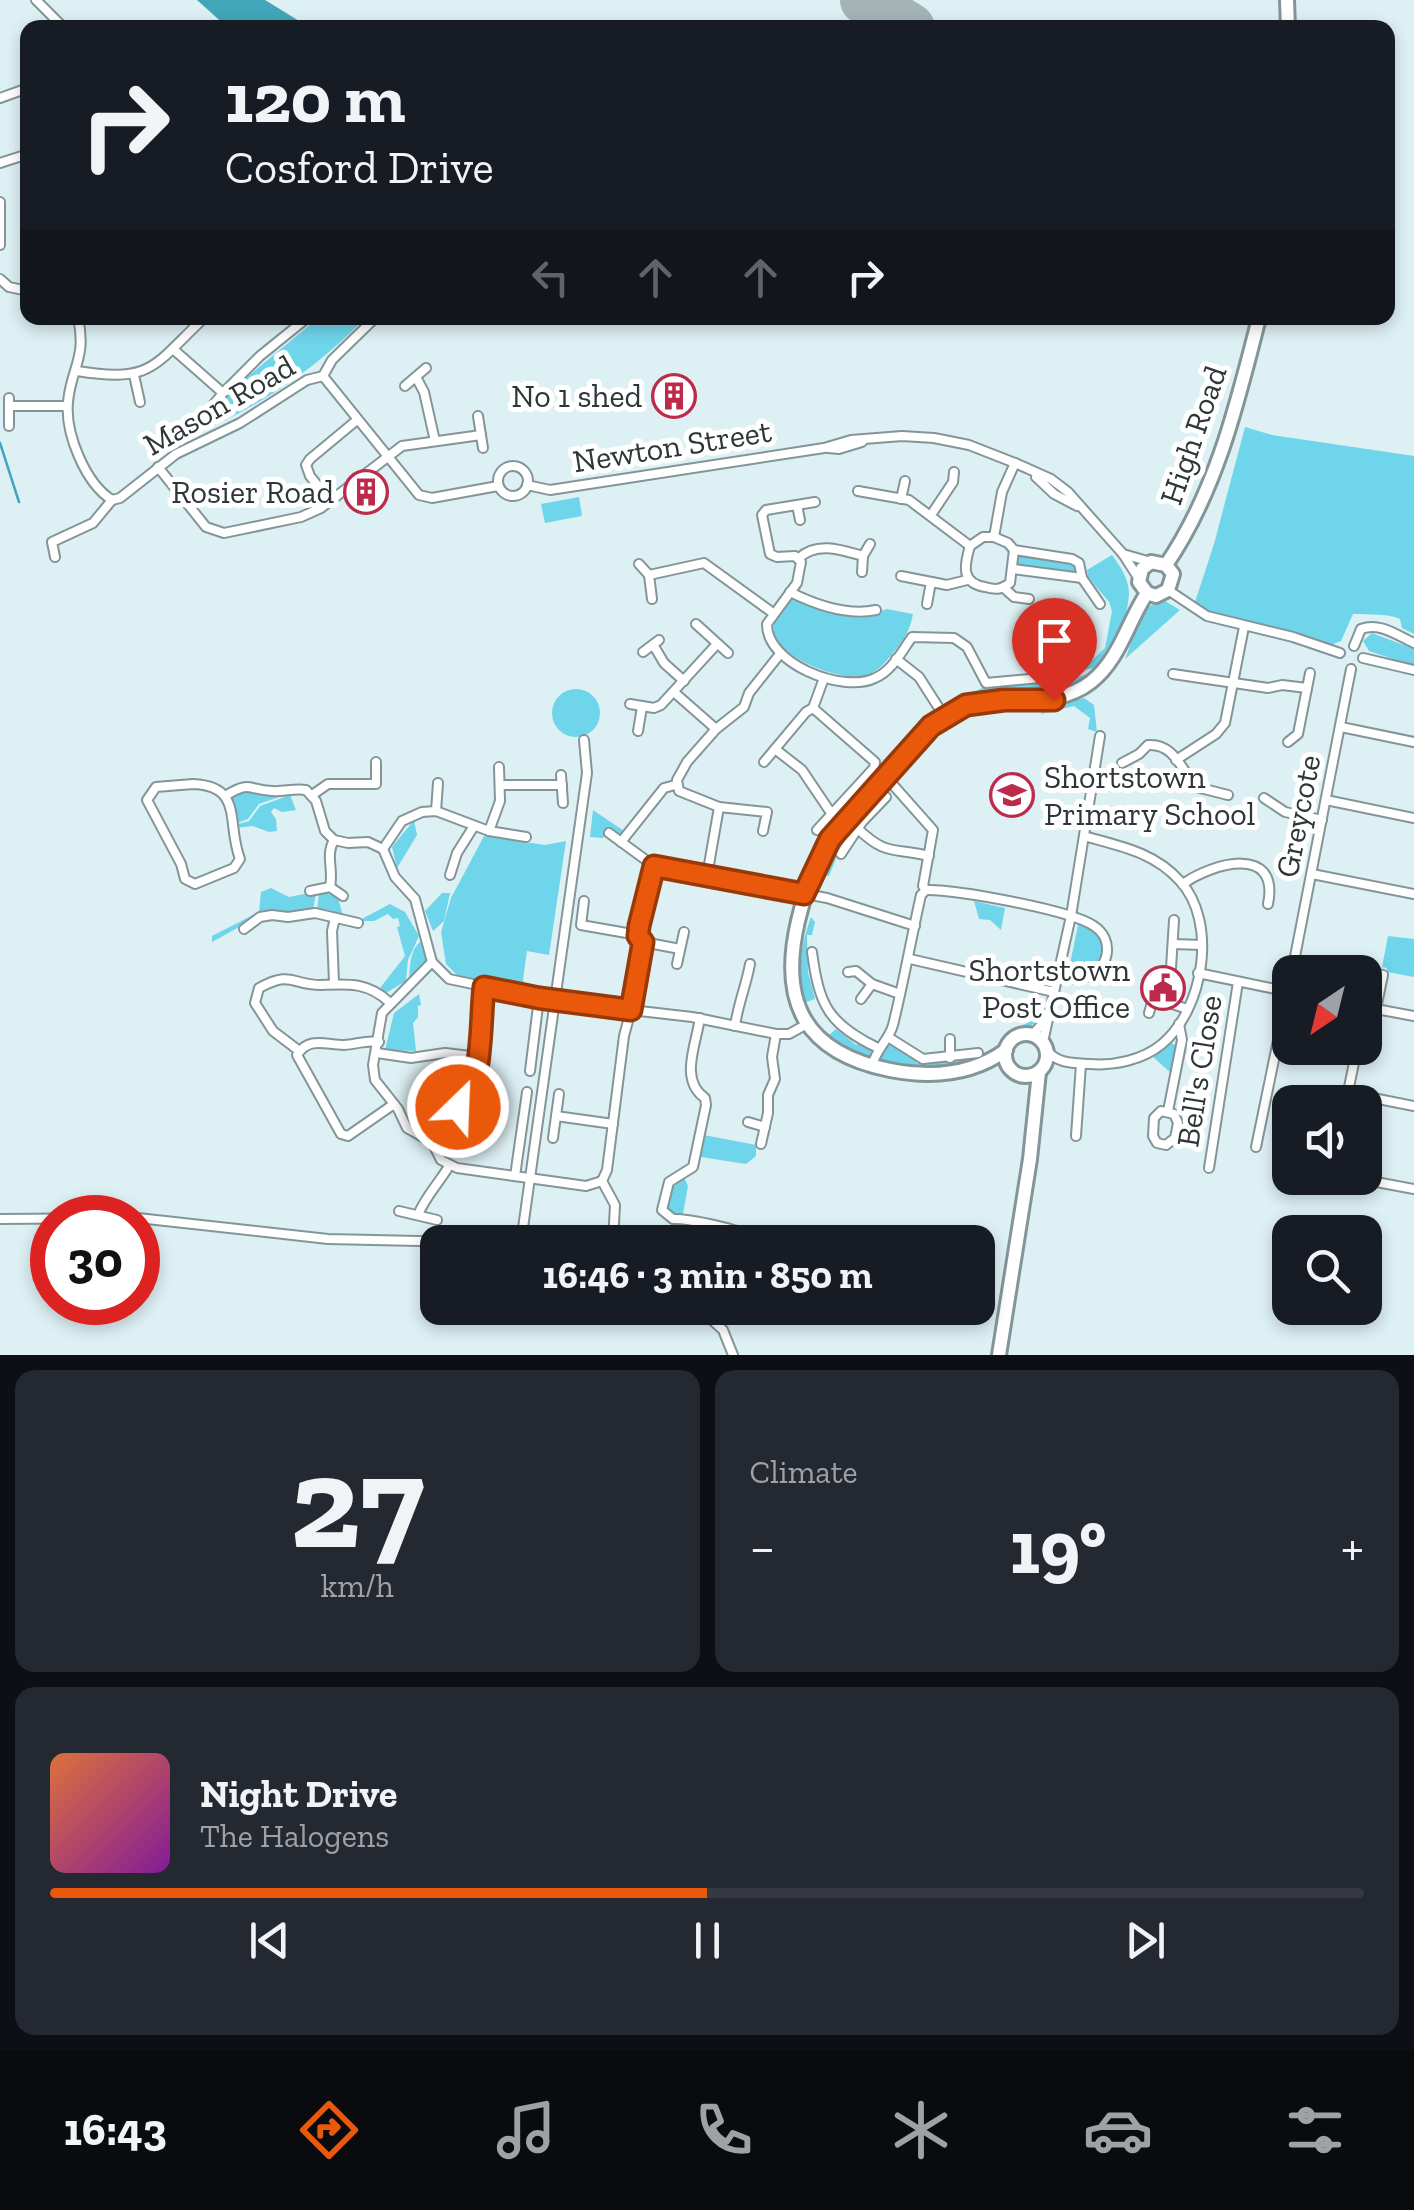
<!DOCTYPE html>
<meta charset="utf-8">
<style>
body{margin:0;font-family:"Zilla Slab",serif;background:#242831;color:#f1f3f6;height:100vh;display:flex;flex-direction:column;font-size:38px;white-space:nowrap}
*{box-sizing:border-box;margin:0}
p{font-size:32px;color:#9ea1a6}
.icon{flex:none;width:55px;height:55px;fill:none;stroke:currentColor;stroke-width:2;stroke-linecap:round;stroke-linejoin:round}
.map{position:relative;height:1355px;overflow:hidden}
.drawer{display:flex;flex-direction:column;gap:15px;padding:15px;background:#0d0f14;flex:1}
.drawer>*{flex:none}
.banner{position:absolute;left:20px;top:20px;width:1375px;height:305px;border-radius:20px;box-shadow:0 5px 15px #0003;background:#171b24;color:#f1f3f6;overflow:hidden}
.needle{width:65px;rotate:215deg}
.controls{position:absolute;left:1272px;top:955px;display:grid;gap:20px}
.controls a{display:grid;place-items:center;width:110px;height:110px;border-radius:20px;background:#171b24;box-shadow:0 5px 15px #0003;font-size:50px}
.speed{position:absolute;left:30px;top:1195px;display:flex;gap:20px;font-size:50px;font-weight:700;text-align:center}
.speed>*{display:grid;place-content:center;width:130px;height:130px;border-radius:50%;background:#171b24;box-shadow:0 5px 15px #0003;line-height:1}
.speed .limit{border:15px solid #d22;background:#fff;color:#111}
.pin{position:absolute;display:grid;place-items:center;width:85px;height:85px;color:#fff;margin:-102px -42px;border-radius:50% 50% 50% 0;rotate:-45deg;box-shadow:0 0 10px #0007}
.pin .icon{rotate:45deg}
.me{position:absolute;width:110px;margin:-55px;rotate:24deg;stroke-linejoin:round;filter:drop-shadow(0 0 8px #0008)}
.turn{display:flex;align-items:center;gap:35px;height:210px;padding:0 40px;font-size:45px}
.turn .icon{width:130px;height:130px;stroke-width:2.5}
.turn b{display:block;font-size:70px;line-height:85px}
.lanes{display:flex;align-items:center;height:95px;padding:0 40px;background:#0003;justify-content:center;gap:50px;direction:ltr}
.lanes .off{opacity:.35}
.big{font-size:75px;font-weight:700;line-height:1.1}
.drawer .widget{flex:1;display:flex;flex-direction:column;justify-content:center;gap:15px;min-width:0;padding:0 35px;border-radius:20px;background:#242831}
.drawer .dial{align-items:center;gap:0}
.dial b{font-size:130px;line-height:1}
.song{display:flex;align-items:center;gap:30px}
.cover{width:120px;height:120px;border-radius:15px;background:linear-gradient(135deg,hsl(20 70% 55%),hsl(290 70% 35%))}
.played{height:10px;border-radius:5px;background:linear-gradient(90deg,#ea580c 50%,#363941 50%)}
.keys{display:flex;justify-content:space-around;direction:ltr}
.heat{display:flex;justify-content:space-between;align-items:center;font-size:55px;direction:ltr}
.drawer .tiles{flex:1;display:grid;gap:15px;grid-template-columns:1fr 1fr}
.widget:last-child{grid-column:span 2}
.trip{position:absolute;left:420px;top:1225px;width:575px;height:100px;border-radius:20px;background:#171b24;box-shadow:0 5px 15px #0003;font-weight:700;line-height:100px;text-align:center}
.menu{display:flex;height:160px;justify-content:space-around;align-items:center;background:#090b0e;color:#9ea1a6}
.menu .icon{width:70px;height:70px}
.menu .current{color:#ea580c}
.menu b{font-size:45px;color:#f1f3f6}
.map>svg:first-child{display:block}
</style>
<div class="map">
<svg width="1414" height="1355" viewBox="0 0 1414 1355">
<rect width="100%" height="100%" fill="#ddf0f4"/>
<g fill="#6fd5ea">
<path d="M365,318c-48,50 -106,90 -171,116l46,-51 77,-64z"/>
<path d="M1245,427l27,8 142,21v178l-12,-6 -2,-9c-14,-6 -31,-4 -47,-5l-12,27 -10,4 -116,-30 -21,-10 20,-61z"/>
<path d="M579,497l3,19 -37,7 -4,-19z"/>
<path d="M1020,554l52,7 5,8 -6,6 -49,-7 -6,-7z"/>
<path d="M1112,555c9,12 16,23 17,37 0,20 -13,65 -32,75 -2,1 -14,3 -16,4l24,-23 7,-37 -3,-9 -21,-25 -1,-7z"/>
<path d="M792,598l20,4 18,11 31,5 26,-9 26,5c-3,15 -7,22 -16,34 -8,10 -17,22 -29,27 -25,9 -101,-20 -94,-51 2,-9 13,-19 18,-26z"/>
<path d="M1165,601l15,9 -55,49c10,-21 10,-56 40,-58z"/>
<path d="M1035,631l19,3 -5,17 2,20 -15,1 -5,-19z"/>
<path d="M1372,633l42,16v17l-45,-15 -6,-10z"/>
<path d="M1101,670c-11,7 -23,18 -35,21 -36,10 -67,-3 -107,7l26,-11 76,-5z"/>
<circle cx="576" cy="713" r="24"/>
<path d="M1084,698l10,7 3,27 -9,-3 2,-11 -16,-12 -33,8 1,-5z"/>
<path d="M923,721l-29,39 -67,71 -17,24 14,-30 3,1 7,-12 3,2 4,-4 -1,-5 4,1 10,-10v-7l19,-14 5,-8 7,-2z"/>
<path d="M884,787h7l-25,22 -24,35 -13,32 -8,-2 26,-48z"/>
<path d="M247,788l41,6 -29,10 -11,15 -11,4 -1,-14 -5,-11 2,-5z"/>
<path d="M290,795l6,15 -14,2 -8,-4 -3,4 5,7 1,12 -8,1 -16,-6 -18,2v-3l14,-4 11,-15z"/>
<path d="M593,810l31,21 -3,4 -12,-8 -6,11 -13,-1z"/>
<path d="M414,820l3,15 -20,33 -5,-21z"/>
<path d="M484,836l61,9 21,-4 -17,114 -22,-4 -4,29 3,10 -26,-3 -43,-12 -11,-11 -5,-32 10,-34z"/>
<path d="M271,888l18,9 25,-5 2,2 -3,16 -63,11 -38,21v-6l47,-24 2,-20z"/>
<path d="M325,892l13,6 5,18 -14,-6 -12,-1 2,-15z"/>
<path d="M442,893h8l-6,28 -11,10 -8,-20z"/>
<path d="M974,901l31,7 -4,22 -11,-10 -11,-1z"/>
<path d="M390,904l15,8 14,24 -11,24 -2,21 -20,12 -6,-5 25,-32 -8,-29 3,-1 -2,-8 -5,1 -5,-5 -14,7h-16z"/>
<path d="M811,917l4,5 -3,13h-5l1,37 7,27 -9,3c-10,-28 -5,-58 5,-85z"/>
<path d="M1079,920c20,8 27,22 23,42l-20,13 -14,-1z"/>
<path d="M1388,936l26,3v38l-27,-5v-4l-5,-1z"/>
<path d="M425,939l2,20 -18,23c1,-15 0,-36 16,-43z"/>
<path d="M419,994l2,11 -3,1v11l-5,6 3,28 -31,-1 9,-37z"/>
<path d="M1043,1007l4,1c-9,20 -22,17 -36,28 -7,5 -9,14 -16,18 -39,21 -74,18 -115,7l4,-14 7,-2 17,8 9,10 43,-2 33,-11 18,-20 21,-9z"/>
<path d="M836,1029l20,16 5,-2 8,4 3,8 -7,3 -37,-22z"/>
<path d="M1171,1043l6,3 -5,28 -19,-17z"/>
<path d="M704,1135l52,10v11l-10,8 -45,-7z"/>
<path d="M684,1177l4,9 -5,28 -10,1 -7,-4 1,-18z"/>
</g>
<path fill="#41a6b9" d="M197,0h68l44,27h-82z"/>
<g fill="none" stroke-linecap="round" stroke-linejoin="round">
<path stroke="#41a6b9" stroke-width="2.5" d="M0,443l19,59"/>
<path stroke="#a4b3b6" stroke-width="50" d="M865,0l45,28"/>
<g stroke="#849599" stroke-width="12">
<g id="minor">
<path d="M36,0l28,28"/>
<path d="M0,98l28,-10"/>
<path d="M0,163l28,-9"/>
<path d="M0,202v43"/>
<path d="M0,279l9,8 19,4"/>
<path d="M78,318c9,40 -7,50 -10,84 -3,31 17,81 44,98l8,-2 56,-44 64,-31 67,-43 16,-4 96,119 13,3 66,-12"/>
<path d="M448,318l1,1"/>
<path d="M173,349l50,44 37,-37 47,-38"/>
<path d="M77,371c76,12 76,-5 127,-53"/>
<path d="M134,375l6,27"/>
<path d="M323,376l9,-16 43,-42"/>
<path d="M416,377l8,15 11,49"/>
<path d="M405,386l21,-18"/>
<path d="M9,398v28"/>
<path d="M9,406h58"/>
<path d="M209,410l14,-17"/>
<path d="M478,416l5,32"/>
<path d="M828,448l11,1 23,-7"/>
<circle cx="513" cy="481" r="15"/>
<path d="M158,467l48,60 18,6 77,-16 20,-9 81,-62 79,-11"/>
<path d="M1036,477l18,17 23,12"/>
<path d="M527,485l23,5 274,-42 27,-8 51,-4 32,2 35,7 46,18 36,16 17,13 55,62 16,25"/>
<path d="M858,491l51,9 61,46"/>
<path d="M901,499l4,-18"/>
<path d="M331,502l-21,-26 -4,-11 4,-6 47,-39"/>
<path d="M815,502l-49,8 -4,5 8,39 7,3 18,-1 6,6 -4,21 -30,41c-1,39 75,70 108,54 17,-7 27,-27 37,-41l42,1 13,9 19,36 64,-6"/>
<path d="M797,505l3,15"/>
<path d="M931,515l22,-33 1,-10"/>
<path d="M994,537l14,6 6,7 58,9 7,4 3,15 18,26"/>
<path d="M1014,550l-4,33c-10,7 -14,7 -25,4 -24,-4 -21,-21 -15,-41l13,-9h11l8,-45 13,-29"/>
<path d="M1123,554l28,8"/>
<path d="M55,557l-3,-15 41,-19 19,-23"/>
<path d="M799,558c18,-17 43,-8 64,-2"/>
<path d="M639,564l10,11 3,24"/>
<path d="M1013,569l69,9"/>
<path d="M862,572l1,-16 7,-12"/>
<path d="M649,575l55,-12 69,50"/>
<path d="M901,576l46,9 20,-5"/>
<path d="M1004,588l10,9 15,2"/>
<path d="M1168,590l39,26 86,21 47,16"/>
<path d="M790,592c26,13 57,24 86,18"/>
<path d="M927,604l4,-22"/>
<path d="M696,624l32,29"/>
<path d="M654,646l10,17 20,18"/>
<path d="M1354,646l7,-17c19,-7 35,6 53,14"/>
<path d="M643,652l16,-12"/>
<path d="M1363,658l51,12"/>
<path d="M896,659l23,18 25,39"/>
<path d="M1173,674l95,14 14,-3 25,3"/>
<path d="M675,693l41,36"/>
<path d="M630,704l24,4 7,-3 56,-61"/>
<path d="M813,708l62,54 -1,6 -57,62"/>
<path d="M1341,727l73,15"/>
<path d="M638,731l4,-24"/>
<path d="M1288,742l10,-8 12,-61"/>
<path d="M775,749l27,21 29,43"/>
<path d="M1176,760l40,-26 9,-11 19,-96"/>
<path d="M764,762l42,-50 7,-4 11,-30"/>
<path d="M1122,763l17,-9 9,-9c26,-2 33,24 48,42l32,8"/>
<path d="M561,775l2,28"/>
<path d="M193,784c51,2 33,39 47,75l-6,9 -39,16 -10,-5 -4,-15 -34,-64 9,-13z"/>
<path d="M501,785h61"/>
<path d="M312,795l16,-11h48v-22"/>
<path d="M225,796c26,-16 22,-6 47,-5 12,1 22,-3 34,-1l10,11 9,30 9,9 14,3 20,-1 15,7 12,28 20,22 17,63 17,17 90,19 92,12 11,-54 -3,-30 15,-60"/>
<path d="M1264,798l21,14 37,8"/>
<path d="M1326,800l88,18"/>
<path d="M719,807l48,5 -4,19"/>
<path d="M436,811l2,-28"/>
<path d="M857,828c30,29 36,19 72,28"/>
<path d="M489,831l11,-30 -1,-34"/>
<path d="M609,833l45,33 173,32 88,28"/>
<path d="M621,842l43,-54 11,-3"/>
<path d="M383,849l19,-28 20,-9 14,-1 53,20 37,6"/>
<path d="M841,854l21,-32 24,-25"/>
<path d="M1312,874l102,20"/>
<path d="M450,875l7,-22 17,-27"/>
<path d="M707,876l12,-69 -40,-16 -2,-11 10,-18 29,-33 28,-22 5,-14 31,-39"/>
<path d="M1183,884c29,-21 97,-40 85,20"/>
<path d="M330,887c4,-18 -5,-31 4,-47"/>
<path d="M926,890c29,-1 145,20 168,36 20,13 16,41 -5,50 -10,5 -21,2 -31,1"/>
<path d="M310,891l20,-4 13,9"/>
<path d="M584,901l-3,24 57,10"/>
<path d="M244,929l16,-12 12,-2 16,2 27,-4 43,10"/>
<path d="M643,942l37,7"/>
<path d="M1173,944l29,1"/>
<path d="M812,952c7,53 16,72 66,96"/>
<path d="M910,959l144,33"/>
<path d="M432,962l-50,51 -9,52 2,15 23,29 9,19 25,14 9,18 16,8 129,18 16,-5"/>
<path d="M677,964l7,-32"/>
<path d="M1348,967l35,8 -7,34"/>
<path d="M1171,968l3,-48"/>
<path d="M848,972l8,-1 16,13 28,10"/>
<path d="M1292,972l59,-303"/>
<path d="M1198,973l92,19"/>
<path d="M334,983l-2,-52 3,-13"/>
<path d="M861,999l11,-15"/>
<path d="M1365,1007l49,9"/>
<path d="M1149,1013l3,-11 6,-3 29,10"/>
<path d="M700,1018c-4,27 -21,62 5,80l1,7 -13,62 -24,15 -7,28 11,9c12,-1 61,9 70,15l1,8"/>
<path d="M735,1026c3,-22 11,-40 15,-62"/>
<path d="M1032,1035l14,-15"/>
<path d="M888,1037l35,22 55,-6"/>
<path d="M379,1042c-12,-2 -22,2 -35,3 -18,0 -35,-9 -47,10l44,79 7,2 46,-32"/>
<path d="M1043,1042l28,-126 29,-180"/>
<path d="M298,1050l-25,-19 -18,-28 4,-15c33,-18 32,-3 62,-3 27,-1 47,-3 68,17"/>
<path d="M1047,1051c12,13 26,12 43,13 24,2 53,-4 72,-20 42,-35 56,-122 18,-163 -26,-29 -60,-35 -96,-45"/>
<path d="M377,1053l34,5 34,-5 34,4"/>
<path d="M950,1058v-19"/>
<path d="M872,1066c4,-17 17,-26 21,-41 11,-44 18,-86 28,-130l5,-5 -3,-4 10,-56 -47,-53"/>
<path d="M530,1071l9,-73"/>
<path d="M1348,1093l66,13"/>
<path d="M1346,1102l11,-54"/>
<path d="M1161,1111l13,3 4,9 -3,15 -9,7 -9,-2 -4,-7 1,-18z"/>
<path d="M1168,1111l14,-71 -3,-16"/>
<path d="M556,1116l57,8"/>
<path d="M748,1122l17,5"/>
<path d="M421,1136c10,-20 28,-20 44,-32 16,-13 15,-94 19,-117"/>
<path d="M1076,1136l5,-72"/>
<path d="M553,1138l6,-44"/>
<path d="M761,1144l7,-31v-18l7,-16 -3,-22 4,-23"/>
<path d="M1256,1147l34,-165"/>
<path d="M1209,1168l29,-186"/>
<path d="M515,1176l12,-84"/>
<path d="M1355,1178l59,11"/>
<path d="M602,1181l5,-11 17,-134 7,-26 61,7 84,17h13l18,-10"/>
<path d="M602,1181l13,24 -2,37"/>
<path d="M1330,1189l3,-11"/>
<path d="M399,1211l38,9"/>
<path d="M418,1215c7,-18 21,-32 31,-49"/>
<path d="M138,1218l190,21 135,3"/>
<path d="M0,1219l123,-1"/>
<path d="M521,1242l66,-469 -3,-33"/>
<path d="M699,1308l24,22 10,25"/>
</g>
</g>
<g stroke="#849599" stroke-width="18">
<g id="primary">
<path d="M1287,0l1,28"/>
<path d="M1166,565c51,-75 71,-161 93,-247"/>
<path d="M1147,593l-8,-11 3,-13 9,-7 15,3"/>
<path d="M1147,593l9,3 12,-6 5,-16 -7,-9"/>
<circle cx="1026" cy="1055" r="21"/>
<path d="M1006,1050c-34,25 -75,28 -116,20 -85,-17 -111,-67 -92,-149 7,-28 14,-53 30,-78 17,-27 43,-50 65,-74 13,-12 23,-28 35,-40 10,-10 25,-21 38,-24 42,-11 88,6 125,-23 29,-23 36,-59 56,-89"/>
<path d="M999,1355l31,-196 9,-87"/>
</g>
</g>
<use href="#minor" stroke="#fff" stroke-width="8"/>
<use href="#primary" stroke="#fff" stroke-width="12"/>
</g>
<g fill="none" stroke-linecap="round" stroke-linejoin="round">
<g stroke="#983908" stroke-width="25">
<path id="route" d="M458,1107c26,-12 22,-92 26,-120l55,11 92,12 12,-68 -5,-6 1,-10 15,-60 150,28 26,-55 101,-113 35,-21 38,-5h50"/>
</g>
<use href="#route" stroke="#ea580c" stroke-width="18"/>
</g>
<defs>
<g id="building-ring" transform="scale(2.25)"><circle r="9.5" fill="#fff" stroke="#bc2b4c" stroke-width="1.5"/><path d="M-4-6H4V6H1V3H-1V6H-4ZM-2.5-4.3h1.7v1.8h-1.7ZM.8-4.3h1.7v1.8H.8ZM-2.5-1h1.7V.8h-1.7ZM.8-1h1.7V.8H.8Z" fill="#bc2b4c"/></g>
<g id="school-ring" transform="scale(2.25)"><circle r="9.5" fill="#fff" stroke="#bc2b4c" stroke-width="1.5"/><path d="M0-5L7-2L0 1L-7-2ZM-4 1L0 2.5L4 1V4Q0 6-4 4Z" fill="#bc2b4c"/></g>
<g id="civic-ring" transform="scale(2.25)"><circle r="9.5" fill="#fff" stroke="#bc2b4c" stroke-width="1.5"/><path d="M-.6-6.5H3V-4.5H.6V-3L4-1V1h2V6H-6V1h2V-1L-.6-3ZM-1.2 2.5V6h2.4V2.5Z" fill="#bc2b4c"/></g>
</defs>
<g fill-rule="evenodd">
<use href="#building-ring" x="674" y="396"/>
<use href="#building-ring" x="366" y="492"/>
<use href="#school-ring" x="1012" y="795"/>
<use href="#civic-ring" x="1163" y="988"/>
</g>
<g text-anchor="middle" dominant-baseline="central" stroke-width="10" stroke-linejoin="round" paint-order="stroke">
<g font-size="32" fill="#2f3638" stroke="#fff" text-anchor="end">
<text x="642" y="396">No 1 shed</text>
<text x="334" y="492">Rosier Road</text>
<text x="1044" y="777" text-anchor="start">Shortstown<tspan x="1044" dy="37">Primary School</tspan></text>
<text x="1130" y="970">Shortstown<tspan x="1130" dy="37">Post Office</tspan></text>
</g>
<g font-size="32" fill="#2f3638" stroke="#fff">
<text transform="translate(219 405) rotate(-30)">Mason Road</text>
<text transform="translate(1193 435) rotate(-71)">High Road</text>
<text transform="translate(672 446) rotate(-9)">Newton Street</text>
<text transform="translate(1298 816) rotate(-79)">Greycote</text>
<text transform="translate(1199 1071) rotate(-81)">Bell's Close</text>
</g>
</g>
</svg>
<div class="controls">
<a><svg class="needle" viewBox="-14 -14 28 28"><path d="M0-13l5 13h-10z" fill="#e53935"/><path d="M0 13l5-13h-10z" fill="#9ea1a6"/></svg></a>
<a><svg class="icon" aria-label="sound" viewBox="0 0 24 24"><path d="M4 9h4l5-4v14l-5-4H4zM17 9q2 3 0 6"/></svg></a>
<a><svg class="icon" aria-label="search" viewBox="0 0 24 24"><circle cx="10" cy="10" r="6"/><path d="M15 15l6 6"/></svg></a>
</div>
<div class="speed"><div class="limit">30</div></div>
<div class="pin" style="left:1054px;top:700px;background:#d93025"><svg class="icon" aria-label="arrive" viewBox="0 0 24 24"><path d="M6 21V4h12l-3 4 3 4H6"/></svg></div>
<svg class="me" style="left:458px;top:1107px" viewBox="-20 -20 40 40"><circle r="17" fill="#ea580c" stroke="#fff" stroke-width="3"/><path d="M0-11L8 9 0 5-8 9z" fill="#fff"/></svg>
<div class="trip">16:46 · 3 min · 850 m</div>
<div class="banner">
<div class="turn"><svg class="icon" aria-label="right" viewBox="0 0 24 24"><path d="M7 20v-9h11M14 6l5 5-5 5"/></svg><div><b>120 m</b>Cosford Drive</div></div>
<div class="lanes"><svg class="icon off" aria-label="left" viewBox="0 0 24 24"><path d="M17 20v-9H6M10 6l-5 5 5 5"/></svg><svg class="icon off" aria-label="ahead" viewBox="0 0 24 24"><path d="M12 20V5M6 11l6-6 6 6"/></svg><svg class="icon off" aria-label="ahead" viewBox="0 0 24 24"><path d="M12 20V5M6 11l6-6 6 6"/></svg><svg class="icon" aria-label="right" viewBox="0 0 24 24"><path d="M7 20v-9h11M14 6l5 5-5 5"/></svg></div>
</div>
</div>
<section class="drawer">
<div class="tiles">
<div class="widget dial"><b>27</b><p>km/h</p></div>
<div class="widget"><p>Climate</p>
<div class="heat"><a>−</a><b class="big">19°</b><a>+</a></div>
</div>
<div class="widget">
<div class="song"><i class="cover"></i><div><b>Night Drive</b><p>The Halogens</p></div></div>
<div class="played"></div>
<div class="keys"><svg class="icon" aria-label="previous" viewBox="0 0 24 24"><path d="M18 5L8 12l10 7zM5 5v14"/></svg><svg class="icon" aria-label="pause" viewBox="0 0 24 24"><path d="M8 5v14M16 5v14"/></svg><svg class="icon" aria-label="next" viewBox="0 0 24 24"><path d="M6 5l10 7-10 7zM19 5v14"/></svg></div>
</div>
</div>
</section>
<nav class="menu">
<b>16:43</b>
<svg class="icon current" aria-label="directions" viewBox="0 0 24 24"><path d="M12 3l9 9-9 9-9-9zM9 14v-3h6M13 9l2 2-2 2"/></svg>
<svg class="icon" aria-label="music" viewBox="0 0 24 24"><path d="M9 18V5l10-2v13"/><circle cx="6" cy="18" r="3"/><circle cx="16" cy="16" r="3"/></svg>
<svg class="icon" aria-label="phone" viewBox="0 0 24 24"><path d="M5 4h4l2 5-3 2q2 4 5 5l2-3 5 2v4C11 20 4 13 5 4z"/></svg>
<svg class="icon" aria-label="climate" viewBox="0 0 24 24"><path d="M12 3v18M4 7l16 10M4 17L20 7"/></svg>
<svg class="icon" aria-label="car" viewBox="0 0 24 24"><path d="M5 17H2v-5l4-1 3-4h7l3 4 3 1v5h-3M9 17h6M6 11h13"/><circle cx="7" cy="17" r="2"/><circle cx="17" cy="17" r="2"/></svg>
<svg class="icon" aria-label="filters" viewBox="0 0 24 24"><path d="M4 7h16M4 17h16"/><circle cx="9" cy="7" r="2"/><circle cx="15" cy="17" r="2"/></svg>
</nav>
